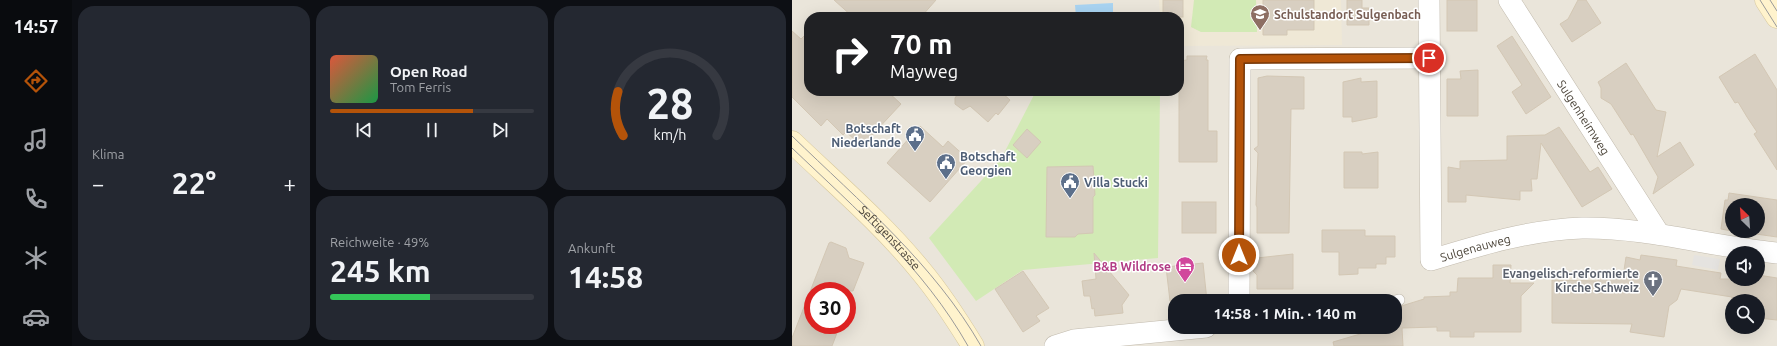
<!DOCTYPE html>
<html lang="de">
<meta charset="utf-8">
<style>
body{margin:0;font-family:Ubuntu,sans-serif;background:#242831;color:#f1f3f6;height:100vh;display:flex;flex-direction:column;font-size:15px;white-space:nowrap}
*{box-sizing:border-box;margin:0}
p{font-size:13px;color:#9ea1a6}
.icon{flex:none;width:22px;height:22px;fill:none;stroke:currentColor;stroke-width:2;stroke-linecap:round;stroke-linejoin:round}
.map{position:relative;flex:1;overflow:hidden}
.sheet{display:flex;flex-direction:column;gap:6px;padding:6px;background:#0d0f14;width:720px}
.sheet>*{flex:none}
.hud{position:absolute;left:12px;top:12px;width:380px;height:84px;border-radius:16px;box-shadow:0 4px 16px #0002;background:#202124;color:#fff;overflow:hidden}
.needle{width:26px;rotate:335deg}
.controls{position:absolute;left:933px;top:198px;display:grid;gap:8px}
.controls a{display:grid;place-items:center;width:40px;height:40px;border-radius:50%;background:#171b24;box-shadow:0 4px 16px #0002;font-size:20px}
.speed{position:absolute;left:12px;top:282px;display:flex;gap:8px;font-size:20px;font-weight:700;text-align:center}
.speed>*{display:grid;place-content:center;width:52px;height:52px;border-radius:50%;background:#171b24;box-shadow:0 4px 16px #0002;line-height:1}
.speed .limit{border:6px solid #d22;background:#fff;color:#111}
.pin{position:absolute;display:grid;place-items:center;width:34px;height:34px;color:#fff;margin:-17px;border:2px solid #fff;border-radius:50%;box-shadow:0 1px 4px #0007}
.me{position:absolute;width:44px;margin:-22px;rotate:0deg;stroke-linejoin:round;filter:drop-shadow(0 0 3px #0008)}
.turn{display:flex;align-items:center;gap:14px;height:84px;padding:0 20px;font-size:18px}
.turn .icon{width:52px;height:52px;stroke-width:2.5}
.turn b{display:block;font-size:28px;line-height:34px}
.big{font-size:30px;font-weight:700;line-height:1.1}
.sheet .widget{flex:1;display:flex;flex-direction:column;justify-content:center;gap:6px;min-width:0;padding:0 14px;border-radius:16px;background:#242831}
.sheet .dial{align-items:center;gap:0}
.dial svg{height:104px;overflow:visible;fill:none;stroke:#363941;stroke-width:7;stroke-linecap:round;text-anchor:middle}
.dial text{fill:#f1f3f6;stroke:none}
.song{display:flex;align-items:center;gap:12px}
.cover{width:48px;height:48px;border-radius:6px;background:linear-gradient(135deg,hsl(10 70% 55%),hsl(140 70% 35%))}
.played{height:4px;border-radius:2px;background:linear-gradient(90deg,#b45309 70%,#363941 70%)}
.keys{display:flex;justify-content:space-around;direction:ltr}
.heat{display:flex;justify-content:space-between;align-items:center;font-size:22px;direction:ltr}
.charge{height:6px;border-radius:3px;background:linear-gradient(90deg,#34c759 49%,#363941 0)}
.sheet .tiles{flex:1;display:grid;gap:6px;grid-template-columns:repeat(3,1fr)}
.widget:first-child{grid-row:span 2}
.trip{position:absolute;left:376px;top:294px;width:234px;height:40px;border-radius:16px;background:#171b24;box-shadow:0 4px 16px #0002;font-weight:700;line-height:40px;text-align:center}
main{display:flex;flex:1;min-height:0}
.tabs{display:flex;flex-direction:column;width:72px;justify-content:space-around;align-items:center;background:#090b0e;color:#9ea1a6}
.tabs .icon{width:28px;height:28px}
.tabs .current{color:#b45309}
.tabs b{font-size:18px;color:#f1f3f6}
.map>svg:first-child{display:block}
</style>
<main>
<nav class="tabs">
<b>14:57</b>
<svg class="icon current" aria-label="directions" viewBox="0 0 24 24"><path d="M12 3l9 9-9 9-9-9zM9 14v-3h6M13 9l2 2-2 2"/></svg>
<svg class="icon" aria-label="music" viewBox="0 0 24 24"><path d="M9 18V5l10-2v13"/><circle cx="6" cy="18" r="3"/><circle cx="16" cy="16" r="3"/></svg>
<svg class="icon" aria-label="phone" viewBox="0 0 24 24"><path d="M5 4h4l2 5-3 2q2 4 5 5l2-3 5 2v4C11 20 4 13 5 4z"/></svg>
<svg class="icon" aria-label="climate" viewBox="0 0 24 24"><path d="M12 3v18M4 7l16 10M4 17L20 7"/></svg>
<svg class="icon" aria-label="car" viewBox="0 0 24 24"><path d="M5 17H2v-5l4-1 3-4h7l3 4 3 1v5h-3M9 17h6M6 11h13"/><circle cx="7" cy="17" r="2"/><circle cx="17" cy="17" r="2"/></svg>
</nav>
<section class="sheet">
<div class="tiles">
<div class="widget"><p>Klima</p>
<div class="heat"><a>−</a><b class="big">22°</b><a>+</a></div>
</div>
<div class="widget">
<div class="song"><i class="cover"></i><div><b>Open Road</b><p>Tom Ferris</p></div></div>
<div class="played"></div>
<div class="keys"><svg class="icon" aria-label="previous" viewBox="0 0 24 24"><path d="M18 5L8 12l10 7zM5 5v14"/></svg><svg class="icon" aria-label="pause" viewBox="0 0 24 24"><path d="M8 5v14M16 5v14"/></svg><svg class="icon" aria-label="next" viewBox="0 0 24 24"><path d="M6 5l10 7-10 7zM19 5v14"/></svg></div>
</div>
<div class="widget dial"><svg viewBox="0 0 100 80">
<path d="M14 69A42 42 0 1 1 86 69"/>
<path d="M14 69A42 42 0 0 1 10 35" stroke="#b45309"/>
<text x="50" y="56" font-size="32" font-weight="700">28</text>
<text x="50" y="72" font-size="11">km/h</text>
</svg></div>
<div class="widget"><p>Reichweite · 49%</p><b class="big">245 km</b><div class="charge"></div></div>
<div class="widget"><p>Ankunft</p><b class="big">14:58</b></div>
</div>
</section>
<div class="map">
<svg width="985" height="346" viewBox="0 0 985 346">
<rect width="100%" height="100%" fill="#f6f3ec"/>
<path fill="#eae5da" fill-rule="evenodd" d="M0,0h985v346h-985zM17,17h370v74h-370zM940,205h26v26h-26zM940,253h26v26h-26zM21,291h34v34h-34zM383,301h220v26h-220zM940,301h26v26h-26z"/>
<path fill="#efe8d6" d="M367,0h182l1,45 -163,1v-29h-19z"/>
<g fill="#d2eab5">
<path d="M402,0h62l1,32h-56l-10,-5z"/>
<path d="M250,91h118l-2,167 -135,12 -47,31 -47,-63 72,-79 33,-64z"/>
</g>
<path fill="#e5e3e0" d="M902,255l26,4 -2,11 -26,-5z"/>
<path fill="#a9d4f2" d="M321,3v14h-37l-1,-12z"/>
<g fill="#d8cfc1" stroke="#d3c7b4">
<path d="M42,0h102l-15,17h-68z"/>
<rect x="371" y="0" width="20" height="17"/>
<path d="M471,0h51v30h-27v5h-24z"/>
<path d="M555,0h15v8h7v17h-22z"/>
<rect x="655" y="0" width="30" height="31"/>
<path d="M786,0h8l15,23 -29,19 -12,-18 8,-5z"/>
<path d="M0,31l9,8 8,-8v60h78l14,13 -39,42 -16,-14 -3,3 -16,-16 -6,7 -29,-29z"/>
<path d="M720,36l39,61 -25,17 -14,-22 10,-7 -25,-39z"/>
<path d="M963,54l22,36v80l-23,-36 3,-2 -10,-15 -9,-15 -3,1 -16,-26z"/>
<path d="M395,56h20l-1,4h2v71h9v31h-38v-101l8,-1z"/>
<path d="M834,63l30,47 10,2 -9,45 23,-15 14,23 -41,29 5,-17 -25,-43 -2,1 -20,-31 -10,-6v-10l-3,-6z"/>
<path d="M686,70v46h-31v-37h14l-1,-8z"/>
<path d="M475,76l37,1v32h-13l-2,124h-32v-26l-1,-2 2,-52 -4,-4 4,-3v-68z"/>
<path d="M569,78v4l16,-1v36l-25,5v-5h-9v-35z"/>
<path d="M161,91h51l-3,1 9,8 -12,15 -2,-2 -8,9 -18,-16 -7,4 -8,-6v-6l2,-3z"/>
<path d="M128,126l23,21 5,-6 20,18 -38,43 -43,-39z"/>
<path d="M767,127l31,45 8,-5 14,22 -30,18 -41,-64 -4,36h-6l1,12h-12v9l-54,-5v7h-18v-35l12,2v-8l47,-1v-24l38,-1z"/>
<path d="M235,129l14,13 -14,16 -14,-13z"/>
<path d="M552,152h18v2l16,-2v36h-34z"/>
<path d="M301,166l2,29 -2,2v36l-15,1 -3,3h-29l1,-70z"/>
<path d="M937,193l48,7v37l-42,-6h23v-26h-26v26l-11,-2 4,-29h3z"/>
<rect x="390" y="202" width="34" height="31"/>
<path d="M530,230h43v6h30v21h-9v7h-10v4h-18v6l-19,1v-23h-17z"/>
<path d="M39,242l15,6 3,10 15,5 -11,28h-40v34h27l-8,21h-40v-8l37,-95z"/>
<path d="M302,253l35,42 -7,10 1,8 -28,3 -1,-8 -2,1 -2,-13h-6l-2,-15 14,-2z"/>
<path d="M501,254v35h-36v-14l-4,-4 4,-4v-9z"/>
<path d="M849,255l36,5 -1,6 45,7 -1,6h38v-4l19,3v42l-19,-2v-17h-26v13h-2l2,-17 -51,-8 -4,11 -8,6 -5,31 -34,-5 2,-8 -80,-1v-43l46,1v-4h25l3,-20 14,3z"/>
<path d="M411,263l4,38h-37l-4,-34z"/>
<path d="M701,265h18l-1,18h24l-13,13v36h-47v5h-24v-6h-13v-4l-35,1 1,18h-69l-1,-4 34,-10 -1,-5h29v-19l29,-9v-2l26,-1v-4h7l1,-14h35z"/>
<path d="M231,271l26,37 -13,8 4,5 -17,11 -28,-43z"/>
</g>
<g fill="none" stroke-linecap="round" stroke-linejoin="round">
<g stroke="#c2bbae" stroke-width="12">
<g id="service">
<path d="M603,301l4,-1"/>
<path d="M452,327h72"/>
</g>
</g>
<g stroke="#c2bbae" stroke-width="22">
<g id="minor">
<path id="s1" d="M637,0l2,260c49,-15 98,-30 151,-32 66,-1 130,19 195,25"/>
<path id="s2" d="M717,0l150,234"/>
<path d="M447,301l1,-242 189,-1"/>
<path d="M263,346l19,-6 132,-13"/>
</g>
</g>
<g stroke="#d6c79b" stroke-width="23">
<g id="secondary">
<path d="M974,0l11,17"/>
<path id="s3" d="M0,142c44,42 91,82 129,129 20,24 36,49 52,75"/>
</g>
</g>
<use href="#service" stroke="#fff" stroke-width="11"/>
<use href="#minor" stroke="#fff" stroke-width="21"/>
<use href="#secondary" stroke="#fff3cd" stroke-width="22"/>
<g stroke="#9a9a9a" stroke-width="1">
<path d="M968,0l17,27"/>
<path d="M978,0l7,11"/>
<path d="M0,136c68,66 142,128 189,210"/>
<path d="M0,148c64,61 132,120 176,198"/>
</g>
</g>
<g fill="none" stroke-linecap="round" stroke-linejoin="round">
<g stroke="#753606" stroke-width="10">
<path id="route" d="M447,255l1,-196 189,-1"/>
</g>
<use href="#route" stroke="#b45309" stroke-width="7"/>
</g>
<defs>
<g id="school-pin" transform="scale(1)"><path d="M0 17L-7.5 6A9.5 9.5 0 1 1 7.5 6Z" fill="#8d6e63" stroke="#fff"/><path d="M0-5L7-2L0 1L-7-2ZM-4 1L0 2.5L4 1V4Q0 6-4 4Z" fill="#fff"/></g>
<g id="civic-pin" transform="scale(1)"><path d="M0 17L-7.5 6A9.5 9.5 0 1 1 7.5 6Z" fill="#5c6f8a" stroke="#fff"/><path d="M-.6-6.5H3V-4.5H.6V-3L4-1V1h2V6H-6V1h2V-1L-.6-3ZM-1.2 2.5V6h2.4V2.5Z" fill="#fff"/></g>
<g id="hotel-pin" transform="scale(1)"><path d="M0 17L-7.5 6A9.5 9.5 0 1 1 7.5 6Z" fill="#d1479c" stroke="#fff"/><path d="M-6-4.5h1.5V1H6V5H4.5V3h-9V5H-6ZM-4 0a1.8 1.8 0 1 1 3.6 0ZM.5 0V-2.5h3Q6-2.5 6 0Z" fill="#fff"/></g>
<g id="church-pin" transform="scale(1)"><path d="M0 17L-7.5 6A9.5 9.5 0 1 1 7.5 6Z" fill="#6b7280" stroke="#fff"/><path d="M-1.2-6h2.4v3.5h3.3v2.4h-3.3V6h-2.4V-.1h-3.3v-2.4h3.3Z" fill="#fff"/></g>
</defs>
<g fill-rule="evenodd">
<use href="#school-pin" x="468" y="14"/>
<use href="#civic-pin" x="123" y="135"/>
<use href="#civic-pin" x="154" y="163"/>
<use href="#civic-pin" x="278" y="182"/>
<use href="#hotel-pin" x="393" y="266"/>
<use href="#church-pin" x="861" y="280"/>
</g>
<g text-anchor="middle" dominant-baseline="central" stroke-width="3" stroke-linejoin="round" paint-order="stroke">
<g font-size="12" font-weight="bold" fill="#785e54" stroke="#fff" text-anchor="start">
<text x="482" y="14">Schulstandort Sulgenbach</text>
</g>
<g font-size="12" fill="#4b4439" stroke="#fff">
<text stroke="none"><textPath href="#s2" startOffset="139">Sulgenheimweg</textPath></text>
<text stroke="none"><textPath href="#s3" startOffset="137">Seftigenstrasse</textPath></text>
<text stroke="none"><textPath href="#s1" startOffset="306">Sulgenauweg</textPath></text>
</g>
<g font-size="12" font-weight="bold" fill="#4e5e75" stroke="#fff" text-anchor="start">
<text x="109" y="128" text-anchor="end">Botschaft<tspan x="109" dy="14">Niederlande</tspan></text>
<text x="168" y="156">Botschaft<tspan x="168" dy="14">Georgien</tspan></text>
<text x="292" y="182">Villa Stucki</text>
</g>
<g font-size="12" font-weight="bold" fill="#b23c85" stroke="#fff" text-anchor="end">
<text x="379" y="266">B&amp;B Wildrose</text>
</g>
<g font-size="12" font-weight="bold" fill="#5b616d" stroke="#fff" text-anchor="end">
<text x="847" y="273">Evangelisch-reformierte<tspan x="847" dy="14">Kirche Schweiz</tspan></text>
</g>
</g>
</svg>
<div class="controls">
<a><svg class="needle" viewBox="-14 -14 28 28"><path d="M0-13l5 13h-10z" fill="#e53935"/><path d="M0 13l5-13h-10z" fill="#9ea1a6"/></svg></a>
<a><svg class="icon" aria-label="sound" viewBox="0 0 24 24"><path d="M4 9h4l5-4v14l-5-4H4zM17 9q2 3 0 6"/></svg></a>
<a><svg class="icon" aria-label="search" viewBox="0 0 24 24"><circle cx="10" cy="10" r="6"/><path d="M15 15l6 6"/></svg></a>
</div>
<div class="speed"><div class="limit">30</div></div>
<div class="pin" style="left:637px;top:58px;background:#d93025"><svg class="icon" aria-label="arrive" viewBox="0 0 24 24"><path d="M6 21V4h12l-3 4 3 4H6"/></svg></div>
<svg class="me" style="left:447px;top:255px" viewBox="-20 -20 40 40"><circle r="17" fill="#b45309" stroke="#fff" stroke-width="3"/><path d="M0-11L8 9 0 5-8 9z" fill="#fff"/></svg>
<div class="trip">14:58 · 1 Min. · 140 m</div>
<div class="hud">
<div class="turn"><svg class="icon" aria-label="right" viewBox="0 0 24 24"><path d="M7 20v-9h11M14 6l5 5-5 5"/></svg><div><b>70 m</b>Mayweg</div></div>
</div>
</div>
</main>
